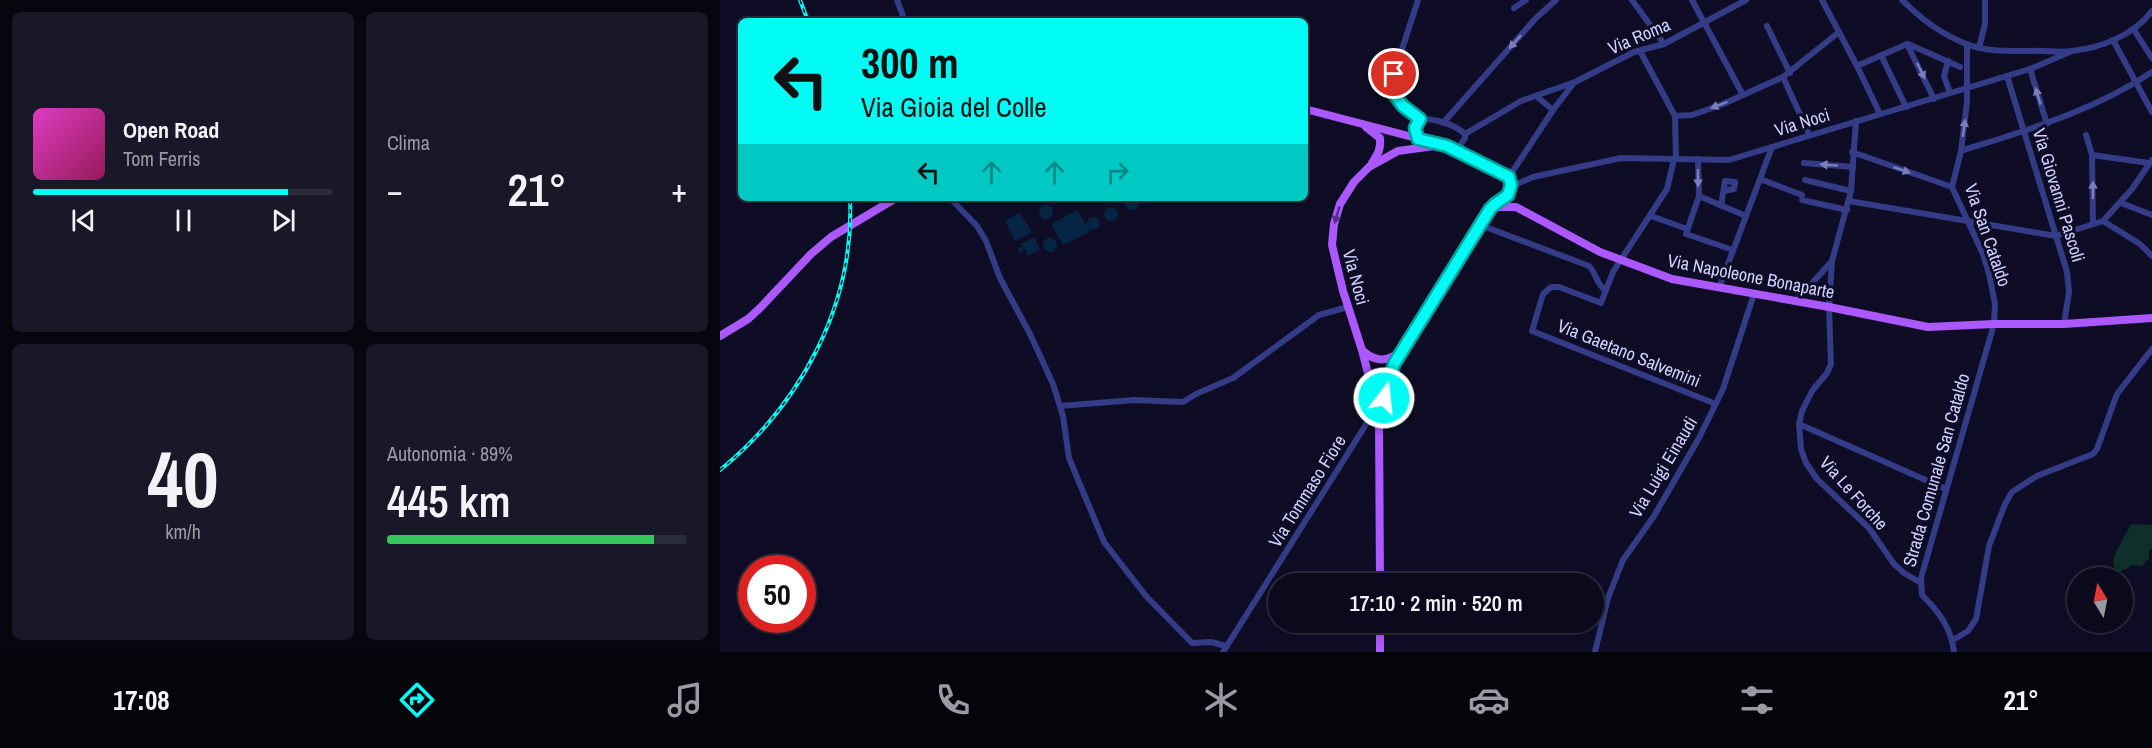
<!DOCTYPE html>
<html lang="it">
<meta charset="utf-8">
<style>
body{margin:0;font-family:"Archivo Narrow",sans-serif;background:#181829;color:#f1f3f6;height:100vh;display:flex;flex-direction:column;font-size:22px;white-space:nowrap}
*{box-sizing:border-box;margin:0}
p{font-size:20px;color:#999aa3}
.icon{flex:none;width:33px;height:33px;fill:none;stroke:currentColor;stroke-width:2;stroke-linecap:round;stroke-linejoin:round}
.map{position:relative;flex:1;overflow:hidden}
.details{display:flex;flex-direction:column;gap:12px;padding:12px;background:#06060f;width:720px}
.details>*{flex:none}
.guide{position:absolute;left:18px;top:18px;width:570px;height:183px;border-radius:9px;box-shadow:0 3px 9px #0003,0 0 0 2px #2a2b3b;background:#00fcf5;color:#111;overflow:hidden}
.needle{width:39px;rotate:350deg}
.buttons{position:absolute;left:1347px;top:567px;display:grid;gap:12px}
.buttons a{display:grid;place-items:center;width:66px;height:66px;border-radius:50%;background:#0a0a1c;box-shadow:0 3px 9px #0003,0 0 0 2px #2a2b3b;font-size:30px}
.speed{position:absolute;left:18px;top:555px;display:flex;gap:12px;font-size:30px;font-weight:700;text-align:center}
.speed>*{display:grid;place-content:center;width:78px;height:78px;border-radius:50%;background:#0a0a1c;box-shadow:0 3px 9px #0003,0 0 0 2px #2a2b3b;line-height:1}
.speed .limit{border:9px solid #d22;background:#fff;color:#111}
.pin{position:absolute;display:grid;place-items:center;width:51px;height:51px;color:#fff;margin:-26px;border:3px solid #fff;border-radius:50%;box-shadow:0 2px 6px #0007}
.me{position:absolute;width:66px;margin:-33px;rotate:16deg;stroke-linejoin:round;filter:drop-shadow(0 0 4px #0008)}
.turn{display:flex;align-items:center;gap:21px;height:126px;padding:0 24px;font-size:27px}
.turn .icon{width:78px;height:78px;stroke-width:2.5}
.turn b{display:block;font-size:42px;line-height:51px}
.lanes{display:flex;align-items:center;height:57px;padding:0 24px;background:#0003;justify-content:center;gap:30px;direction:ltr}
.lanes .off{opacity:.35}
.big{font-size:45px;font-weight:600;line-height:1.1}
.details .tile{flex:1;display:flex;flex-direction:column;justify-content:center;gap:9px;min-width:0;padding:0 21px;border-radius:9px;background:#181829}
.details .dial{align-items:center;gap:0}
.dial b{font-size:78px;line-height:1}
.song{display:flex;align-items:center;gap:18px}
.cover{width:72px;height:72px;border-radius:9px;background:linear-gradient(135deg,hsl(310 70% 55%),hsl(330 70% 35%))}
.played{height:6px;border-radius:3px;background:linear-gradient(90deg,#00fcf5 85%,#2a2b3b 85%)}
.keys{display:flex;justify-content:space-around;direction:ltr}
.heat{display:flex;justify-content:space-between;align-items:center;font-size:33px;direction:ltr}
.charge{height:9px;border-radius:4px;background:linear-gradient(90deg,#34c759 89%,#2a2b3b 0)}
.details .tiles{flex:1;display:grid;gap:12px;grid-template-columns:repeat(2,1fr)}
.trip{position:absolute;left:548px;top:573px;width:336px;height:60px;border-radius:30px;background:#0a0a1c;box-shadow:0 3px 9px #0003,0 0 0 2px #2a2b3b;font-weight:600;line-height:60px;text-align:center}
.dock{display:flex;height:96px;justify-content:space-around;align-items:center;background:#04040b;color:#999aa3}
.dock .icon{width:42px;height:42px}
.dock .selected{color:#00fcf5}
.dock b{font-size:27px;color:#f1f3f6}
main{display:flex;flex:1;min-height:0}
.map>svg:first-child{display:block}
</style>
<main>
<section class="details">
<div class="tiles">
<div class="tile">
<div class="song"><i class="cover"></i><div><b>Open Road</b><p>Tom Ferris</p></div></div>
<div class="played"></div>
<div class="keys"><svg class="icon" aria-label="previous" viewBox="0 0 24 24"><path d="M18 5L8 12l10 7zM5 5v14"/></svg><svg class="icon" aria-label="pause" viewBox="0 0 24 24"><path d="M8 5v14M16 5v14"/></svg><svg class="icon" aria-label="next" viewBox="0 0 24 24"><path d="M6 5l10 7-10 7zM19 5v14"/></svg></div>
</div>
<div class="tile"><p>Clima</p>
<div class="heat"><a>−</a><b class="big">21°</b><a>+</a></div>
</div>
<div class="tile dial"><b>40</b><p>km/h</p></div>
<div class="tile"><p>Autonomia · 89%</p><b class="big">445 km</b><div class="charge"></div></div>
</div>
</section>
<div class="map">
<svg width="1432" height="652" viewBox="0 0 1432 652">
<rect width="100%" height="100%" fill="#0e0d25"/>
<path fill="#0f2f2a" d="M1411,524l21,1v23l-3,3v7l-7,8 -10,-1 -10,6h-6l-3,-8 2,-9z"/>
<g fill="#062544">
<circle cx="412" cy="203" r="7"/>
<circle cx="326" cy="212" r="7"/>
<circle cx="391" cy="214" r="7"/>
<path d="M357,210l9,15 3,-7 6,-1 4,3 1,6 -6,4 -6,-1 2,3 -27,13 -12,-21z"/>
<path d="M300,213l12,19 -17,9 -10,-20z"/>
<path d="M314,237l6,12 -12,7 -4,-8 -3,5 -3,-1v-5h5l-2,-3z"/>
<circle cx="330" cy="245" r="7"/>
</g>
<g fill="none" stroke-linecap="round" stroke-linejoin="round">
<g stroke="#353c87" stroke-width="6">
<path d="M177,0l8,21"/>
<path d="M698,0l-24,74c-3,27 6,30 26,45"/>
<path d="M912,0l32,44"/>
<path d="M972,0l51,95"/>
<path d="M1102,0l35,66 23,48"/>
<path d="M1182,0c20,20 38,33 64,44 20,8 43,7 64,7 14,-1 28,2 42,0 29,-3 62,-16 80,-40"/>
<path d="M794,8l12,-8"/>
<path d="M1047,26l23,47"/>
<path d="M1414,30l18,28"/>
<path d="M1393,40l39,72"/>
<path d="M1187,44l27,55"/>
<path d="M1188,44l52,23"/>
<path d="M1259,48l6,-24v-24"/>
<path d="M920,51l35,65 1,43"/>
<path d="M1161,55l25,52"/>
<path d="M1228,61l-4,15 6,17"/>
<path d="M1137,66l50,-22"/>
<path d="M1310,69l17,55"/>
<path d="M1287,76l60,196 2,20 -5,32"/>
<path d="M1063,77l26,57"/>
<path d="M816,96l17,14"/>
<path d="M955,116l17,-1 31,-11 60,-27 56,-45"/>
<path d="M723,123l93,-105 20,-18"/>
<path d="M745,134l56,-33 54,-19 59,-30 30,-8 82,-44"/>
<path d="M1366,135l6,20 1,69"/>
<path d="M698,139l-3,-11 5,-9c14,-1 34,5 45,15v4l-9,13"/>
<path d="M1241,151c66,-21 133,-40 191,-79"/>
<path d="M1132,152l100,35"/>
<path d="M1372,155l57,8"/>
<path d="M954,159l-7,30 -54,83 -12,31 -42,-16h-8l-8,7 -11,37 184,73"/>
<path d="M978,159l1,37 -13,38 47,16"/>
<path d="M1084,163l49,4"/>
<path d="M789,177l44,-67 20,-26"/>
<path d="M1040,179l42,16"/>
<path d="M1085,180l46,11"/>
<path d="M790,187l23,-10 88,-19 108,2 301,-91 42,-18"/>
<path d="M979,196l47,20"/>
<path d="M230,198l27,28 9,15 14,37 30,56 23,50 10,32 6,42 35,84 42,54 46,47 19,-1 15,4"/>
<path d="M1082,200l45,10"/>
<path d="M1129,201l207,35 47,-15 29,-32 20,-29"/>
<path d="M1401,203l31,12"/>
<path d="M1001,206l4,-25 10,1 -1,7 -10,2"/>
<path d="M931,216l36,13"/>
<path d="M1383,221l37,23 12,12"/>
<path d="M760,225l109,41c8,8 7,18 16,24"/>
<path d="M1112,261l19,-70 5,-70"/>
<path d="M999,288l53,-141"/>
<path d="M1076,301l36,-40 -3,46 2,57 -4,9 -15,18 -10,20 -3,13 2,25 5,14 11,16 52,49 25,36 10,9 17,10"/>
<path d="M340,406l74,-6 49,2 13,-8 37,-16 86,-63 29,-8"/>
<path d="M1079,424l147,65"/>
<path d="M1233,640l15,-9 8,-12 13,-73 16,-42 7,-12 25,-16 56,-22 4,-5 20,-55 35,-45"/>
<path d="M503,652l154,-245"/>
<path d="M875,652l13,-54 15,-38 31,-44 45,-78 24,-49 31,-95"/>
<path d="M1234,652c-3,-25 -15,-40 -32,-57l-1,-17 73,-254 1,-20 -6,-30 -6,-20 -31,-67 9,-36 6,-49v-58"/>
</g>
<g stroke="#ab58ff" stroke-width="8">
<path d="M585,109l142,37 62,31 2,8 -3,10 -13,9 -5,5 -96,155 -14,50"/>
<path d="M646,127l14,11c1,11 -2,16 -8,25"/>
<path d="M770,209l9,-2h17l84,45 72,27 157,28 99,20 66,-3h70l88,-6"/>
<path d="M0,336l28,-17 11,-10 52,-55 20,-17 65,-39"/>
<path d="M643,351c12,11 24,11 37,1"/>
<path d="M660,584l-1,-168 -17,-66 -19,-59 -11,-46 2,-21 6,-20 14,-22 15,-15 29,-16 43,-6"/>
<path d="M660,622v30"/>
</g>
<g stroke="#00fcf5" stroke-width="4">
<g id="rail">
<path d="M80,0l8,21"/>
<path d="M0,470c81,-66 135,-166 130,-272"/>
</g>
</g>
<use href="#rail" stroke="#0e0d25" stroke-width="1.5" stroke-dasharray="4.5" stroke-linecap="butt"/>
</g>
<defs><path id="oneway-solid" d="M-6-.8H1V-3.2L6.5 0L1 3.2V.8H-6Z" transform="scale(1.5)"/></defs>
<g fill="#7b7fbd">
<use href="#oneway-solid" transform="translate(795 42) rotate(132)"/>
<use href="#oneway-solid" transform="translate(1201 71) rotate(64)"/>
<use href="#oneway-solid" transform="translate(1318 96) rotate(-107)"/>
<use href="#oneway-solid" transform="translate(999 105) rotate(159)"/>
<use href="#oneway-solid" transform="translate(1244 128) rotate(-82)"/>
<use href="#oneway-solid" transform="translate(1109 165) rotate(-176)"/>
<use href="#oneway-solid" transform="translate(1182 170) rotate(19)"/>
<use href="#oneway-solid" transform="translate(978 178) rotate(89)"/>
<use href="#oneway-solid" transform="translate(1373 190) rotate(-90)"/>
</g>
<use fill="#552f87" href="#oneway-solid" transform="translate(617 215) rotate(106)"/>
<g fill="none" stroke-linecap="round" stroke-linejoin="round">
<g stroke="#00a49f" stroke-width="15">
<path id="route" d="M664,398l10,-34 96,-155 5,-5 13,-9 3,-10 -2,-8 -62,-31 -29,-7 -3,-11 5,-9 -17,-13 -9,-12v-20"/>
</g>
<use href="#route" stroke="#00fcf5" stroke-width="10"/>
</g>
<g text-anchor="middle" dominant-baseline="central" stroke-width="6" stroke-linejoin="round" paint-order="stroke">
<g font-size="18" fill="#d1d1ff" stroke="#0e0d25">
<text transform="translate(919 36) rotate(-23)">Via Roma</text>
<text transform="translate(1082 122) rotate(-17)">Via Noci</text>
<text transform="translate(1339 195) rotate(73)">Via Giovanni Pascoli</text>
<text transform="translate(1268 235) rotate(71)">Via San Cataldo</text>
<text transform="translate(1031 276) rotate(11)">Via Napoleone Bonaparte</text>
<text transform="translate(636 277) rotate(75)">Via Noci</text>
<text transform="translate(909 353) rotate(22)">Via Gaetano Salvemini</text>
<text transform="translate(943 467) rotate(-59)">Via Luigi Einaudi</text>
<text transform="translate(1216 470) rotate(-74)">Strada Comunale San Cataldo</text>
<text transform="translate(587 491) rotate(-58)">Via Tommaso Fiore</text>
<text transform="translate(1134 493) rotate(48)">Via Le Forche</text>
</g>
</g>
</svg>
<div class="buttons">
<a><svg class="needle" viewBox="-14 -14 28 28"><path d="M0-13l5 13h-10z" fill="#e53935"/><path d="M0 13l5-13h-10z" fill="#999aa3"/></svg></a>
</div>
<div class="speed"><div class="limit">50</div></div>
<div class="pin" style="left:674px;top:74px;background:#d93025"><svg class="icon" aria-label="arrive" viewBox="0 0 24 24"><path d="M6 21V4h12l-3 4 3 4H6"/></svg></div>
<svg class="me" style="left:664px;top:398px" viewBox="-20 -20 40 40"><circle r="17" fill="#00fcf5" stroke="#fff" stroke-width="3"/><path d="M0-11L8 9 0 5-8 9z" fill="#fff"/></svg>
<div class="trip">17:10 · 2 min · 520 m</div>
<div class="guide">
<div class="turn"><svg class="icon" aria-label="left" viewBox="0 0 24 24"><path d="M17 20v-9H6M10 6l-5 5 5 5"/></svg><div><b>300 m</b>Via Gioia del Colle</div></div>
<div class="lanes"><svg class="icon" aria-label="left" viewBox="0 0 24 24"><path d="M17 20v-9H6M10 6l-5 5 5 5"/></svg><svg class="icon off" aria-label="ahead" viewBox="0 0 24 24"><path d="M12 20V5M6 11l6-6 6 6"/></svg><svg class="icon off" aria-label="ahead" viewBox="0 0 24 24"><path d="M12 20V5M6 11l6-6 6 6"/></svg><svg class="icon off" aria-label="right" viewBox="0 0 24 24"><path d="M7 20v-9h11M14 6l5 5-5 5"/></svg></div>
</div>
</div>
</main>
<nav class="dock">
<b>17:08</b>
<svg class="icon selected" aria-label="directions" viewBox="0 0 24 24"><path d="M12 3l9 9-9 9-9-9zM9 14v-3h6M13 9l2 2-2 2"/></svg>
<svg class="icon" aria-label="music" viewBox="0 0 24 24"><path d="M9 18V5l10-2v13"/><circle cx="6" cy="18" r="3"/><circle cx="16" cy="16" r="3"/></svg>
<svg class="icon" aria-label="phone" viewBox="0 0 24 24"><path d="M5 4h4l2 5-3 2q2 4 5 5l2-3 5 2v4C11 20 4 13 5 4z"/></svg>
<svg class="icon" aria-label="climate" viewBox="0 0 24 24"><path d="M12 3v18M4 7l16 10M4 17L20 7"/></svg>
<svg class="icon" aria-label="car" viewBox="0 0 24 24"><path d="M5 17H2v-5l4-1 3-4h7l3 4 3 1v5h-3M9 17h6M6 11h13"/><circle cx="7" cy="17" r="2"/><circle cx="17" cy="17" r="2"/></svg>
<svg class="icon" aria-label="filters" viewBox="0 0 24 24"><path d="M4 7h16M4 17h16"/><circle cx="9" cy="7" r="2"/><circle cx="15" cy="17" r="2"/></svg>
<b>21°</b>
</nav>
